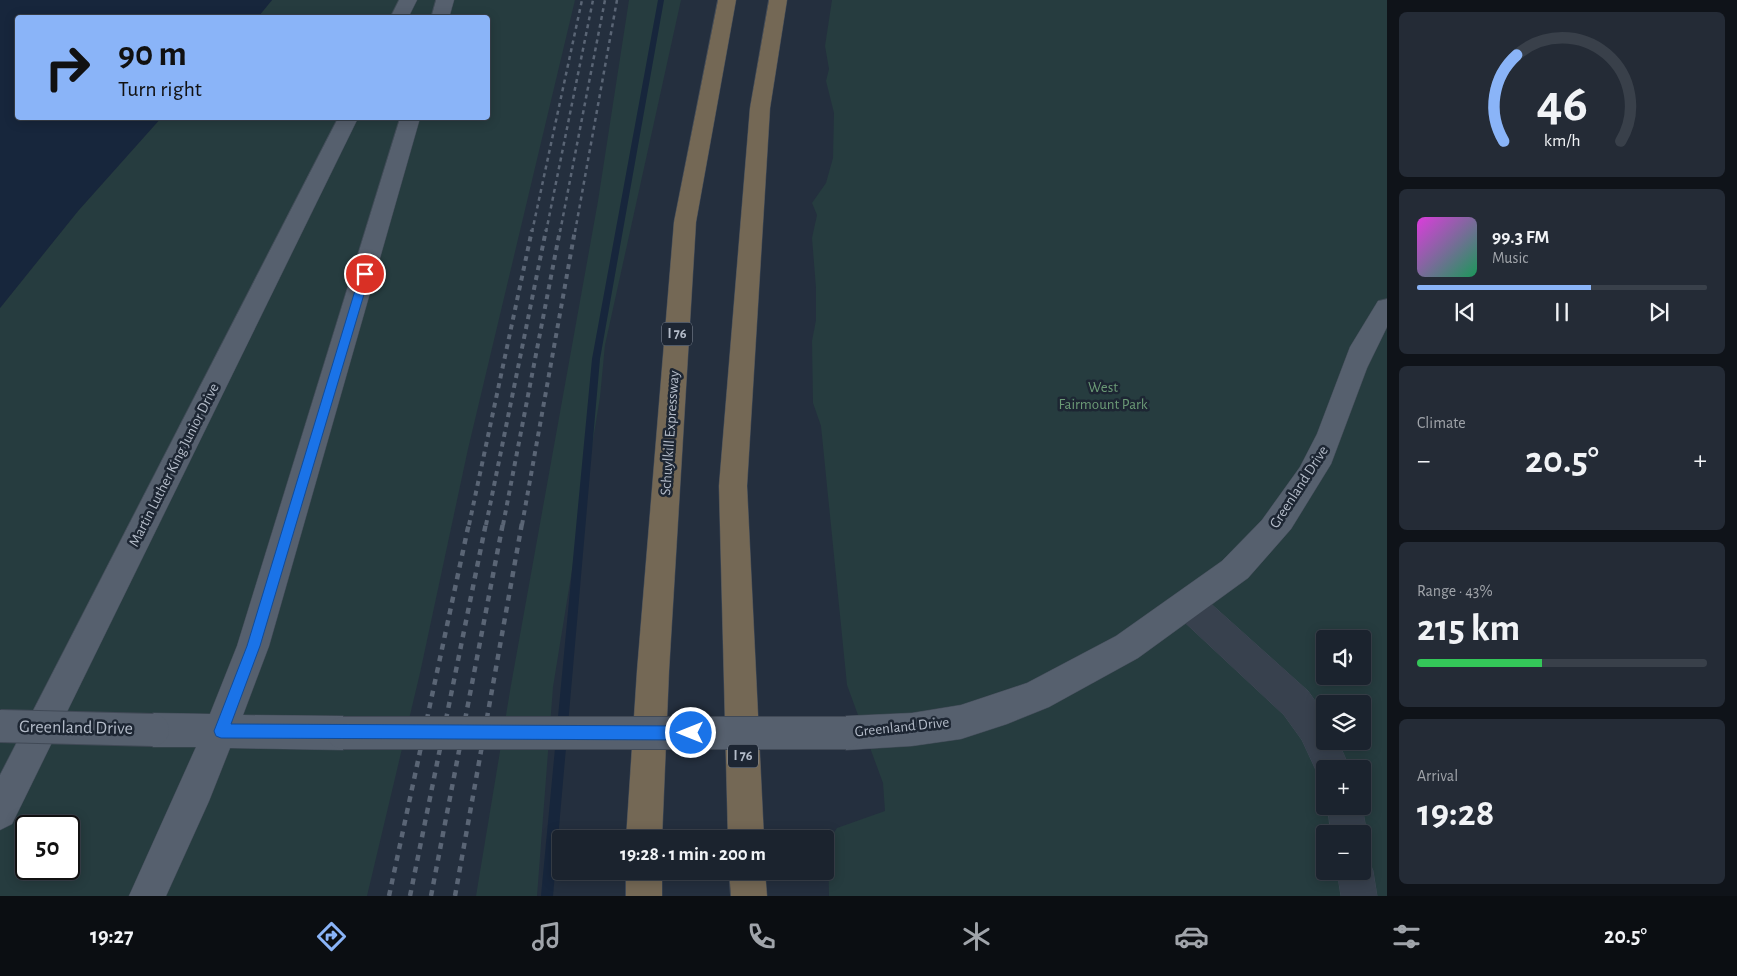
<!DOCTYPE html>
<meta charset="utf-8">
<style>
body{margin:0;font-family:"Alegreya Sans",sans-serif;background:#242b36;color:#f1f3f6;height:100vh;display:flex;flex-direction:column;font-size:19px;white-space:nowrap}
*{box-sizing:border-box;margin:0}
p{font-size:16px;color:#a0a4aa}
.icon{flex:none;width:28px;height:28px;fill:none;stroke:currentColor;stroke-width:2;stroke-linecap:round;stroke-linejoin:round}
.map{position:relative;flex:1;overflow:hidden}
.drawer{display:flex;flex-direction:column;gap:12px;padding:12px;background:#0f1319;width:350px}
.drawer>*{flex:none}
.hud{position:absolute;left:15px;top:15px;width:475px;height:105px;border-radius:5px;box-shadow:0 2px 12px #0003,0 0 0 1px #39404a;background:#8ab4f8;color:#111;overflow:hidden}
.tools{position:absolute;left:1316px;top:630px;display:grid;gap:10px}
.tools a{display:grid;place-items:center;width:55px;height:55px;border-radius:5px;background:#1b232e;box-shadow:0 2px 12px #0003,0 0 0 1px #39404a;font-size:25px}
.speed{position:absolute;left:15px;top:815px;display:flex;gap:10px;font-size:25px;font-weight:700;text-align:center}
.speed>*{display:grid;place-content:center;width:65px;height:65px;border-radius:50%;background:#1b232e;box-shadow:0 2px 12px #0003,0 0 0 1px #39404a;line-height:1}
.speed .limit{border:2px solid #111;border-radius:8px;background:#fff;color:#111}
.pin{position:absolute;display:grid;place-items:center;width:42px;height:42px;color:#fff;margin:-21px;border:2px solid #fff;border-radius:50%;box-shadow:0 1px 5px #0007}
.me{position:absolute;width:55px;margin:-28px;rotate:270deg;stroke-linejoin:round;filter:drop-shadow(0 0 4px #0008)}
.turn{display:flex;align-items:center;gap:18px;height:105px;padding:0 20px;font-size:22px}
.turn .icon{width:65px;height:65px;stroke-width:2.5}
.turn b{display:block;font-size:35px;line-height:42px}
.big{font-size:38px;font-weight:600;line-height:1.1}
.drawer .tile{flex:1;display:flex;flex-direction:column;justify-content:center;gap:8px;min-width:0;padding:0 18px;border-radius:8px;background:#242b36}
.drawer .dial{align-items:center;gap:0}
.dial svg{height:130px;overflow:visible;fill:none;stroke:#39404a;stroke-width:7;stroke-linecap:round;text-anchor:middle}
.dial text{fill:#f1f3f6;stroke:none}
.song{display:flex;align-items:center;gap:15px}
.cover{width:60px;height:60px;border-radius:8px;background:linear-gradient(135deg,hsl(300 70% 55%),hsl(150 70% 35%))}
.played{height:5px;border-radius:2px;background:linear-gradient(90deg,#8ab4f8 60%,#39404a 60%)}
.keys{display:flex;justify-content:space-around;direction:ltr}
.heat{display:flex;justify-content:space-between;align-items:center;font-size:28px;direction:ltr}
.charge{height:8px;border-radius:4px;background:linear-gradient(90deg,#34c759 43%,#39404a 0)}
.trip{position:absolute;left:552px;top:830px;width:282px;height:50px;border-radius:5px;background:#1b232e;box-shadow:0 2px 12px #0003,0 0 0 1px #39404a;font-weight:600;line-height:50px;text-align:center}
.tabs{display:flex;height:80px;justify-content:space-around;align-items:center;background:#0b0e12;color:#a0a4aa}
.tabs .icon{width:35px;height:35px}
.tabs .active{color:#8ab4f8}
.tabs b{font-size:22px;color:#f1f3f6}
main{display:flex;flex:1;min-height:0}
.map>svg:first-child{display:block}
</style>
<main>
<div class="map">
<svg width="1387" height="896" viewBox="0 0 1387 896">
<rect width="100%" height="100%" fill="#242f3e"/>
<g fill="#263c3f" fill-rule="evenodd">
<path d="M272,0h303l-107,449 -48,224 -53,223h-367v-588l78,-97 83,-93h327v-100l-230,-1zM26,826h43v43h-43z"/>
<path d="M629,0h52l-76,345 -5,52 -47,290 -16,209h-61l35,-211 87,-484z"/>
<path d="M832,0h555v896h-558l-1,-54 9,-14 48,-17 -2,-28 -36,-98 -26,-259 -8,-23 -1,-62 4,-21v-32l-4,-50 5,-23 -5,-12 14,-20 7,-25 1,-45 -8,-32 3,-12 -4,-23zM1325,639h37v37h-37zM1325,704h37v37h-37zM1325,769h37v37h-37zM1325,834h37v37h-37z"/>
</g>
<path fill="#17263c" d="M0,0h272l-14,17 -240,1v100h143l-83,93 -78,97z"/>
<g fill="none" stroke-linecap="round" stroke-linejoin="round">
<path fill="#17263c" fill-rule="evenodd" d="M658,0h6l-64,359 -47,537h-12l51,-537z"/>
<g stroke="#414a57" stroke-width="1">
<g id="minor">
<path d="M1189,590l11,4 108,97 17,24v26h13l12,28h-25v14l-4,-2 -19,-41 -18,-25 -106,-99 -4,-11 4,-11z"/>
<path d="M1328,806h34l5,28 -5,10v-10h-31z"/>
<path d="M1362,856l6,2 5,13 4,25h-36l-4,-25h25z"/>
</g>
</g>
<g stroke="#414a57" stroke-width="1">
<g id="major">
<path d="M399,0h18l-9,18h-18z"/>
<path d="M436,0h18l-5,18h-18z"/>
<path d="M338,118h20l-346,706 -12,6v-55z"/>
<path d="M400,118h20l-151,528 -26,69 100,1 12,5 5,12 -5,12 -12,5 -113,-2 -21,53 -43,95h-37l67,-149h-43l-12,-5 -5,-12 5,-12 12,-5 57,1 27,-68z"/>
<path d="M1387,299v28l-20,41 -36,96 -40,65 -43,49 -110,80 -89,49 -42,17 -46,15 -49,7 -66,4 -12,-5 -5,-12 5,-12 12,-5 66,-3 49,-8 66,-22 89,-47 106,-75 40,-41 38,-53 17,-33 33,-87 28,-46z"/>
</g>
</g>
<g stroke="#434c59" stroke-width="1">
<g id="highway">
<path d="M718,0h18l-40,222 -27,449 -7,168h-36l11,-168 37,-449z"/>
<path d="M769,0h18l-17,108 -23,378 17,353h-36l-9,-353 31,-378z"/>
<rect x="626" y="871" width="36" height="25"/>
<path d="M729,871h36l2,25h-36z"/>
</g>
</g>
<use href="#minor" fill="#38414e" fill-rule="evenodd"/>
<use href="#major" fill="#56606e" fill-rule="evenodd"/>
<use href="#highway" fill="#746855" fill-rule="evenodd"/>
<g stroke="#5a6575" stroke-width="2.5" stroke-dasharray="4 4" stroke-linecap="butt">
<path d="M532,232l50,-232"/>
<path d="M546,232l47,-232"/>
<path d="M560,232l45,-232"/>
<path d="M575,232l42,-232"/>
</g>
<g stroke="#5a6575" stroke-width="4" stroke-dasharray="5 5" stroke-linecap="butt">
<path d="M469,525l63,-295"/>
<path d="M486,525l60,-295"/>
<path d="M503,525l57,-295"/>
<path d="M522,525l53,-295"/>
</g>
<g stroke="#5a6575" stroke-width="4.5" stroke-dasharray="6 6" stroke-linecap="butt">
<path d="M389,896l80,-373"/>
<path d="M410,896l76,-373"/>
<path d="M431,896l72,-373"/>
<path d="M455,896l67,-373"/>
</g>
<g stroke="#414a57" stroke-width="34" stroke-linecap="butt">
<g id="major-bridge">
<path d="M0,726l153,4"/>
<path d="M343,733h503"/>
</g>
</g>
<use href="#major-bridge" stroke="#56606e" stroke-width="32"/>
</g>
<path fill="#1a73e8" stroke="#114b97" d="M365,270l5,4 -110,372 -29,78 460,2 5,2 2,5 -2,5 -5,2 -470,-2 -5,-2 -2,-5 33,-85 113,-372z"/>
<g text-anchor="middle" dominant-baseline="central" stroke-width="5" stroke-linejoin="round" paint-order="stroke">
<g fill="#1d2633" stroke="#878f9c" stroke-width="1">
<rect x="662" y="322.5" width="30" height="23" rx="4"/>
<rect x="728" y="744.5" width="30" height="23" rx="4"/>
</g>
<g font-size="14" font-weight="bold" fill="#b4bcc9">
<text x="677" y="334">I 76</text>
<text x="743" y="756">I 76</text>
</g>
<g font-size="15" fill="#6b9a76" stroke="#1d2633">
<text x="1103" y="387">West<tspan x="1103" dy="17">Fairmount Park</tspan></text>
</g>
<g font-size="15" fill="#b4bcc9" stroke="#1d2633">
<text transform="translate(670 433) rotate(-86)">Schuylkill Expressway</text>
<text transform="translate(174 465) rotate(-63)">Martin Luther King Junior Drive</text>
<text transform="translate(1299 487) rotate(-57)">Greenland Drive</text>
<text transform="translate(902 727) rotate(-6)">Greenland Drive</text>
</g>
<g font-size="18" fill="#b4bcc9" stroke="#1d2633">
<text transform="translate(76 728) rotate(1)">Greenland Drive</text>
</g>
</g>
</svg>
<div class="tools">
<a><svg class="icon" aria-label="sound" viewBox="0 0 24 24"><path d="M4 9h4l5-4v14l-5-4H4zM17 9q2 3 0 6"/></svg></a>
<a><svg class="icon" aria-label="layers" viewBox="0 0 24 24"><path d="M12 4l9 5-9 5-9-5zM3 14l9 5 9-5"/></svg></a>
<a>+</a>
<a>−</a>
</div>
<div class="speed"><div class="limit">50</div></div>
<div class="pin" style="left:365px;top:274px;background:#d93025"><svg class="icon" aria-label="arrive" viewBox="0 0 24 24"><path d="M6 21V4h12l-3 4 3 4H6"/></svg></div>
<svg class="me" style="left:691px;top:733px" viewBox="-20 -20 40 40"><circle r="17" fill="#1a73e8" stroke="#fff" stroke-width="3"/><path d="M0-11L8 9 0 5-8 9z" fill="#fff"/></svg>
<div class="trip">19:28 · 1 min · 200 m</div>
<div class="hud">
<div class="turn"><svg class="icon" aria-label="right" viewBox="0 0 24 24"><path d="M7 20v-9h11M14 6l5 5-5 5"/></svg><div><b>90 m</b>Turn right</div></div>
</div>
</div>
<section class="drawer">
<div class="tile dial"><svg viewBox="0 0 100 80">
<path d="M14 69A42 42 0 1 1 86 69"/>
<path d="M14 69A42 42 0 0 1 22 16" stroke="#8ab4f8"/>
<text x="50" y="56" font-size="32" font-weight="700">46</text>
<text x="50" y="72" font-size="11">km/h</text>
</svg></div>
<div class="tile">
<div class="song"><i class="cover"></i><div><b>99.3 FM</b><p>Music</p></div></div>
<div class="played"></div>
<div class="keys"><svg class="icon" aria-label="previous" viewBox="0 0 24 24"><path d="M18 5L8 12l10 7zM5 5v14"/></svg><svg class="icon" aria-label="pause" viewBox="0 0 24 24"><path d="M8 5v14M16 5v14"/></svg><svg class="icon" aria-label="next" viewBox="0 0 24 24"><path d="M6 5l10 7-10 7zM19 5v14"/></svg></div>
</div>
<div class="tile"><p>Climate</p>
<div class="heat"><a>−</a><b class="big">20.5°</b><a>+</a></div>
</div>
<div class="tile"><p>Range · 43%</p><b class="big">215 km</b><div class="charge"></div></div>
<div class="tile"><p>Arrival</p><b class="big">19:28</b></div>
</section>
</main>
<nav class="tabs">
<b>19:27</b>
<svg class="icon active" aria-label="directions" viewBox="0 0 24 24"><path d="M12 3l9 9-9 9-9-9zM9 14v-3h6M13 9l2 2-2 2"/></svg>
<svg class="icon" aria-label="music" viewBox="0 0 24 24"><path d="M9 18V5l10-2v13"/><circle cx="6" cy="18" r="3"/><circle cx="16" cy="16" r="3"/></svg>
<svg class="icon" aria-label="phone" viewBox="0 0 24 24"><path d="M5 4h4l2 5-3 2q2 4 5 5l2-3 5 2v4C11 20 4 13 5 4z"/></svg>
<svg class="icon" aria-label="climate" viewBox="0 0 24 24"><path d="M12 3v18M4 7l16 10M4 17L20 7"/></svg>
<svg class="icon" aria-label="car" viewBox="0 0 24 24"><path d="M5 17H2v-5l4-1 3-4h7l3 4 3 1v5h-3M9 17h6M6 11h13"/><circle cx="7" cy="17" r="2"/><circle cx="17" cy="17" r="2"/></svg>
<svg class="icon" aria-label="filters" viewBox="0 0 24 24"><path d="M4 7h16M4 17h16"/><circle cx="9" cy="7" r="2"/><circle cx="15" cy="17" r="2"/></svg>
<b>20.5°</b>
</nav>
